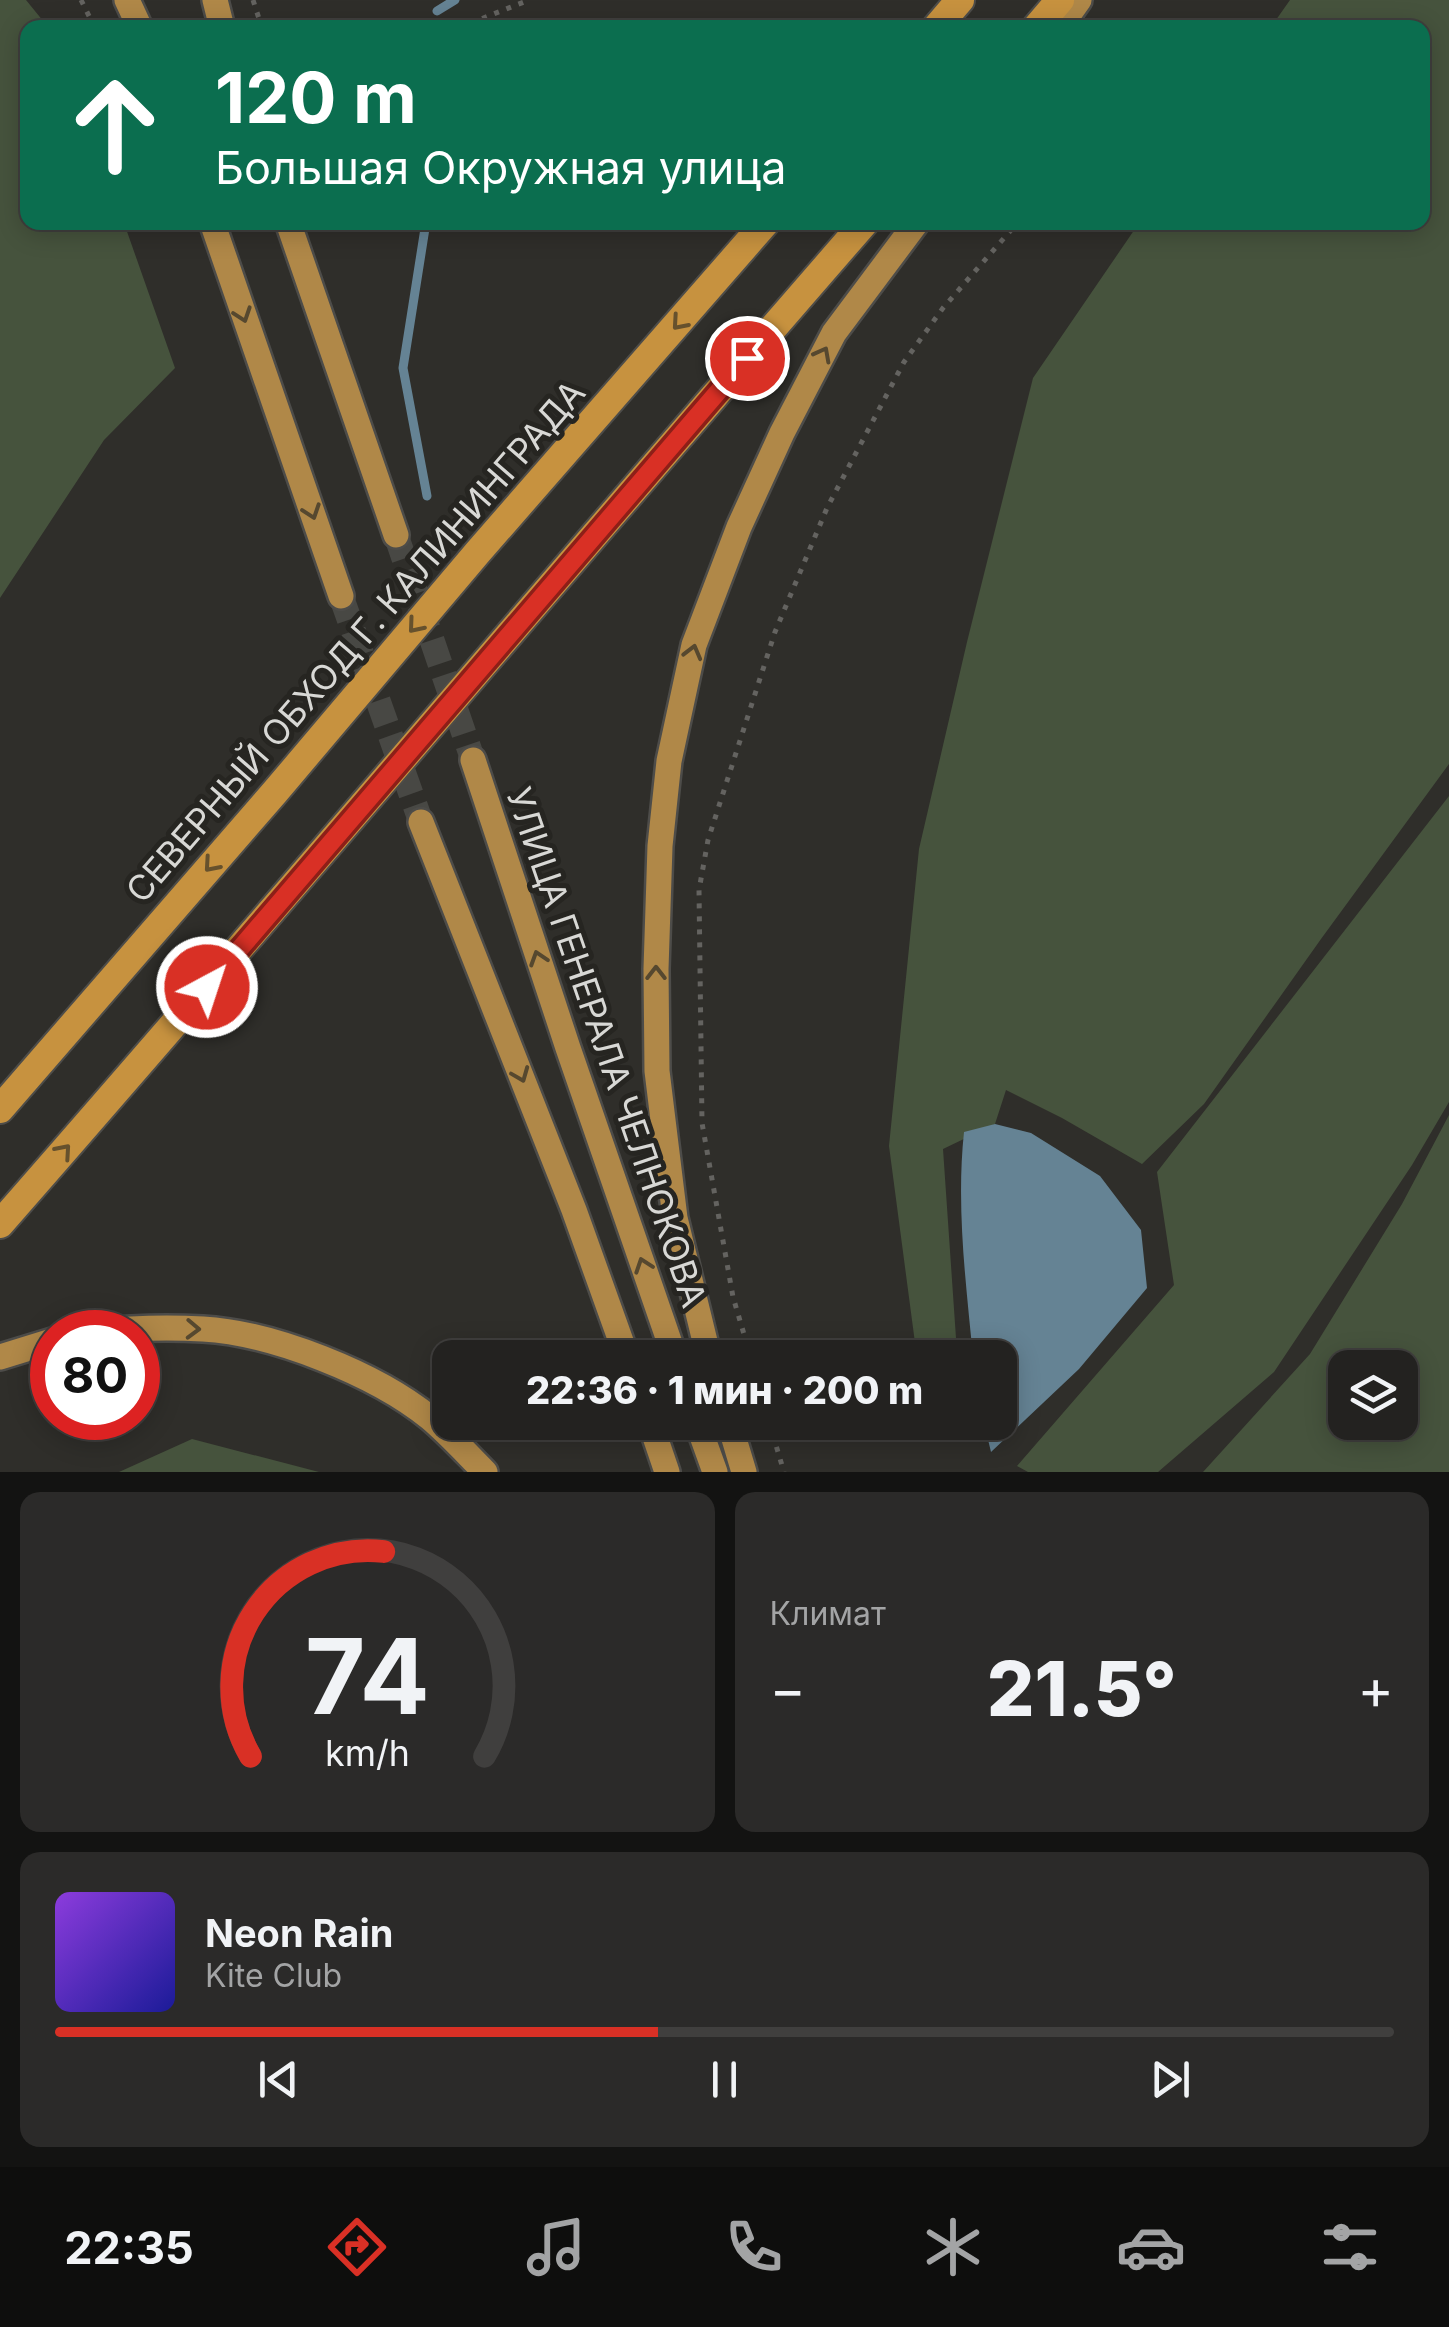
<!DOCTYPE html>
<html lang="ru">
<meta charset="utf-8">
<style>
body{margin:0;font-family:Inter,sans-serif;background:#2b2a29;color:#f1f3f6;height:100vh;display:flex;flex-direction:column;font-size:38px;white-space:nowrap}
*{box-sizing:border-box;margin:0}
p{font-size:32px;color:#a3a4a5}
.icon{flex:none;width:55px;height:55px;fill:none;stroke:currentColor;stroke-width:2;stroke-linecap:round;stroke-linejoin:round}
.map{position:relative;height:1472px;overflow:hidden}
.panel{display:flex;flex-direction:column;gap:20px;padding:20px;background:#131312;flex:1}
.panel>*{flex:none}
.top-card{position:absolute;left:20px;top:20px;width:1410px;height:210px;border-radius:20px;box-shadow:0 5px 25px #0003,0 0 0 2px #403f3e;background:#0b6e4f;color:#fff;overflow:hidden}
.fabs{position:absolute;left:1328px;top:1350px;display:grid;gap:20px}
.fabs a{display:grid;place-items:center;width:90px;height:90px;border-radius:20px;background:#232220;box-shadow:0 5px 25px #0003,0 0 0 2px #403f3e;font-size:50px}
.speed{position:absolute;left:30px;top:1310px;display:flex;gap:20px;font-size:50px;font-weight:700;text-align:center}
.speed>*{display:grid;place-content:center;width:130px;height:130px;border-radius:50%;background:#232220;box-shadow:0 5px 25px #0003,0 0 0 2px #403f3e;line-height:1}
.speed .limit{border:15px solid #d22;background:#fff;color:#111}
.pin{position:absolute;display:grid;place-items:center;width:85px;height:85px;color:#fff;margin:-42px;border:5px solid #fff;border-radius:50%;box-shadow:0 2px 10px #0007}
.me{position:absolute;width:110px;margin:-55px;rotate:40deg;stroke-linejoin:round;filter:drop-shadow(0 0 8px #0008)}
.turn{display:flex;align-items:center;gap:35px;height:210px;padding:0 30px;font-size:45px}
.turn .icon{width:130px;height:130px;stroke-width:2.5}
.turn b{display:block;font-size:70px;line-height:85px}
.big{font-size:75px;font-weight:800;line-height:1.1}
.panel .widget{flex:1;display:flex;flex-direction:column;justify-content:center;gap:15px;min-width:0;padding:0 35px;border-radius:20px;background:#2b2a29}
.panel .dial{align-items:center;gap:0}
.dial svg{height:260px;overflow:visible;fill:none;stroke:#403f3e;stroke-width:7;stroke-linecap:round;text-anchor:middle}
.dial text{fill:#f1f3f6;stroke:none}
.song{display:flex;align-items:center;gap:30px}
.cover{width:120px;height:120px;border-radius:15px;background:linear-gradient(135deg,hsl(270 70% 55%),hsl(240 70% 35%))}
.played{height:10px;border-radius:5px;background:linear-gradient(90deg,#d93025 45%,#403f3e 45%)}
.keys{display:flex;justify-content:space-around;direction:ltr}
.heat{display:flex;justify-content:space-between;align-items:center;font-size:55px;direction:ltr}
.panel .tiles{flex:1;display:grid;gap:20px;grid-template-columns:1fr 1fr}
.widget:last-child{grid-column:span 2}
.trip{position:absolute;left:432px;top:1340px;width:585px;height:100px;border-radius:20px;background:#232220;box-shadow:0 5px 25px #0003,0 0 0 2px #403f3e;font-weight:800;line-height:100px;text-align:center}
.dock{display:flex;height:160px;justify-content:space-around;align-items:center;background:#0e0e0d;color:#a3a4a5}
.dock .icon{width:70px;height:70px}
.dock .on{color:#d93025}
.dock b{font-size:45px;color:#f1f3f6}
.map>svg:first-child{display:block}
</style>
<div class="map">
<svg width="1449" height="1472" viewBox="0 0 1449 1472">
<rect width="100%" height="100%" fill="#2f2e2a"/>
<g fill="#46533d" fill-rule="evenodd">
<path d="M0,0h26l22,27 -20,1v194l96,1 51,145 -71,72 -104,158z"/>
<path d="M1290,0h159v764l-128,175 -117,165 -62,60 -80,-46 -56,-28 -11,34 -52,25 13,189 8,19 -47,1 -28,-212 30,-297 48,-207 66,-264 106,-155 283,-1v-194l-151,-1z"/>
<path d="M1449,796v306l-37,63 -138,207 -116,100h-130l-11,-6 157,-181 -17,-113z"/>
<path d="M1449,1115v357h-246l107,-118 92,-150zM1345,1368h55v54h-55z"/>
<path d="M192,1439l127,33h1h-201z"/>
</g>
<path fill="#658394" d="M995,1124l36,9 69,43 41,54 6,58 -68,81 -88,83 -7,-29 16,-1v-64l-27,-1c-7,-74 -17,-150 -9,-225z"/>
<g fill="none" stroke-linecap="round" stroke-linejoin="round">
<g stroke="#658394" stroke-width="9">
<path d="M437,11l18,-11"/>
<path d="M426,222l-23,146 24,128"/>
</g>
<g stroke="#484844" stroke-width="25" stroke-dasharray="25 12" stroke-linecap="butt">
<path d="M396,535l77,225"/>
<path d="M341,596l80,226"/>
</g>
<g stroke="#4d4c49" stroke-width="30">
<g id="primary">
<path d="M127,0l13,28"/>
<path d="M215,0l7,28"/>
<path d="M1059,28l20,-28"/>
<path d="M212,222l129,374"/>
<path d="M288,222l108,313"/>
<path d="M473,760l95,288 107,310"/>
<path d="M421,822l153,388 53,148"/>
<path d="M96,1332c35,-4 72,-5 107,-3 70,4 173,45 227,89 20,17 37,36 55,54"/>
<path d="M0,1357l52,-16"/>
<path d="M709,1358l-34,-140 -18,-147 -1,-102 4,-123 9,-85 25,-116 45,-118 43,-94 52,-100 83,-111"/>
<path d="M650,1422l17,50"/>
<path d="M697,1422l18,50"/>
<path d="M729,1422l15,50"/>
</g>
</g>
<g stroke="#4d4c49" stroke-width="32">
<g id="trunk">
<path d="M936,28l24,-28"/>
<path d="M1036,28l24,-28"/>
<path d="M0,1109l275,-317 203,-240 288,-330"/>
<path d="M0,1224c291,-332 575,-669 865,-1002"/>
</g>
</g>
<g stroke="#646360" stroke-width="5" stroke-dasharray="5 8" stroke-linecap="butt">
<path d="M81,0l14,28"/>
<path d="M253,0l9,28"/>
<path d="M458,28l71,-28"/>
<path d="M751,1358l-18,-61 -31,-174 -3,-233 9,-50 67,-208 52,-124 77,-146 39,-54 75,-86"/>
<path d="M769,1422l15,50"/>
</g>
<use href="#primary" stroke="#b08848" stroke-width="25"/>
<use href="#trunk" stroke="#c7923f" stroke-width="28"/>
</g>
<defs><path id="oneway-chevron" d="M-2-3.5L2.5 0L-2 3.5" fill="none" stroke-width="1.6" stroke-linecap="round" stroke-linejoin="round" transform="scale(2.5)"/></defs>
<g stroke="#56482f">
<use href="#oneway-chevron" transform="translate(243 315) rotate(71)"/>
<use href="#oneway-chevron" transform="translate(823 354) rotate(-62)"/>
<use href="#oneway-chevron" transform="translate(312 512) rotate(71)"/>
<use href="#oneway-chevron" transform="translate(693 652) rotate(-75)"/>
<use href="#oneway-chevron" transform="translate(538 958) rotate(-108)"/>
<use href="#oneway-chevron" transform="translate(656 973) rotate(-90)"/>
<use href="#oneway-chevron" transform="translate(521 1075) rotate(68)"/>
<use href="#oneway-chevron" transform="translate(643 1265) rotate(-109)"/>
<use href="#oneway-chevron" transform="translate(193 1329) rotate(2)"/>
</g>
<g stroke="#66512d">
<use href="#oneway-chevron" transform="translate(679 323) rotate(131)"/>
<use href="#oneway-chevron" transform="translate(415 626) rotate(130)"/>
<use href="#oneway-chevron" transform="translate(211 865) rotate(131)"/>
<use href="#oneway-chevron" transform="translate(64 1151) rotate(-49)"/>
</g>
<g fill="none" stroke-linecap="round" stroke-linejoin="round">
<g stroke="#8d1f18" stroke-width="25">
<path id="route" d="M207,987l540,-629"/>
</g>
<use href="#route" stroke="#d93025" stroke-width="18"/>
</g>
<g text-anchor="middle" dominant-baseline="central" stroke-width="10" stroke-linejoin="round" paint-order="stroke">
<g font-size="35" fill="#d8d8d5" stroke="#262521">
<text transform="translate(355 641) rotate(-49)">СЕВЕРНЫЙ ОБХОД Г. КАЛИНИНГРАДА</text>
<text transform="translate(607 1047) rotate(71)">УЛИЦА ГЕНЕРАЛА ЧЕЛНОКОВА</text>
</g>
</g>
</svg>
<div class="fabs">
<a><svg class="icon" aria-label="layers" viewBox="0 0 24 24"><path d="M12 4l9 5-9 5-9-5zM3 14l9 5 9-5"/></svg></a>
</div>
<div class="speed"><div class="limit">80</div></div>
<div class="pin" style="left:747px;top:358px;background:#d93025"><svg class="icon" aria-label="arrive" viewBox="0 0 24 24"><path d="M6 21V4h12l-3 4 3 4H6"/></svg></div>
<svg class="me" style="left:207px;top:987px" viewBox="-20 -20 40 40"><circle r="17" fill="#d93025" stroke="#fff" stroke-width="3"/><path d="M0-11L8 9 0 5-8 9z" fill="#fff"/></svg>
<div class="trip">22:36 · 1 мин · 200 m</div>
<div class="top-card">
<div class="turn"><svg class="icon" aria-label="ahead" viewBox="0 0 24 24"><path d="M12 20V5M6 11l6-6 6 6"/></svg><div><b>120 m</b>Большая Окружная улица</div></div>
</div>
</div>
<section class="panel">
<div class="tiles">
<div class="widget dial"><svg viewBox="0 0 100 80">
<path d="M14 69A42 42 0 1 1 86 69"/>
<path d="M14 69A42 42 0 0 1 55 6" stroke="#d93025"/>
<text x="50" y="56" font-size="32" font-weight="700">74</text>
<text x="50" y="72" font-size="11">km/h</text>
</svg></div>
<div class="widget"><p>Климат</p>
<div class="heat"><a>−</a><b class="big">21.5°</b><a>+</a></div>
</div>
<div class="widget">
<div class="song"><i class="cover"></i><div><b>Neon Rain</b><p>Kite Club</p></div></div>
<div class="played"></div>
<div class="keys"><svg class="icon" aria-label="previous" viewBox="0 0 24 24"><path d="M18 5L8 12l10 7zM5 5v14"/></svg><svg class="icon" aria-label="pause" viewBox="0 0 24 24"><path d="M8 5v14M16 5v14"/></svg><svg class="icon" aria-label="next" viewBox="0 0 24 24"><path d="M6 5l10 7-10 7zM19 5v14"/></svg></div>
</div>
</div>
</section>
<nav class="dock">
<b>22:35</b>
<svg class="icon on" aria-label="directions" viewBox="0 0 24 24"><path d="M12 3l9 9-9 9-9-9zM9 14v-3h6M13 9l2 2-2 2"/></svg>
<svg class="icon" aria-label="music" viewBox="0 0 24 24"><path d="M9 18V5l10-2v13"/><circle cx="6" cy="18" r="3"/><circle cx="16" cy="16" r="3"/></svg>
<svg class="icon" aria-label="phone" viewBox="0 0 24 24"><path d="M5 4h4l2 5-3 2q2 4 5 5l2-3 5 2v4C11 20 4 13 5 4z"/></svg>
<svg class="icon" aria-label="climate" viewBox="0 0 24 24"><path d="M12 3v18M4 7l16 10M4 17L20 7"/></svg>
<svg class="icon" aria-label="car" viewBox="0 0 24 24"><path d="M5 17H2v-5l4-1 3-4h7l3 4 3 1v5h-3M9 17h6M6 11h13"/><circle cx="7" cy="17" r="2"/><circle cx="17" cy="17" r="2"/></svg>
<svg class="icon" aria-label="filters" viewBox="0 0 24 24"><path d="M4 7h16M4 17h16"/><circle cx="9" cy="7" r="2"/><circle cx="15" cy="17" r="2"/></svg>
</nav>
